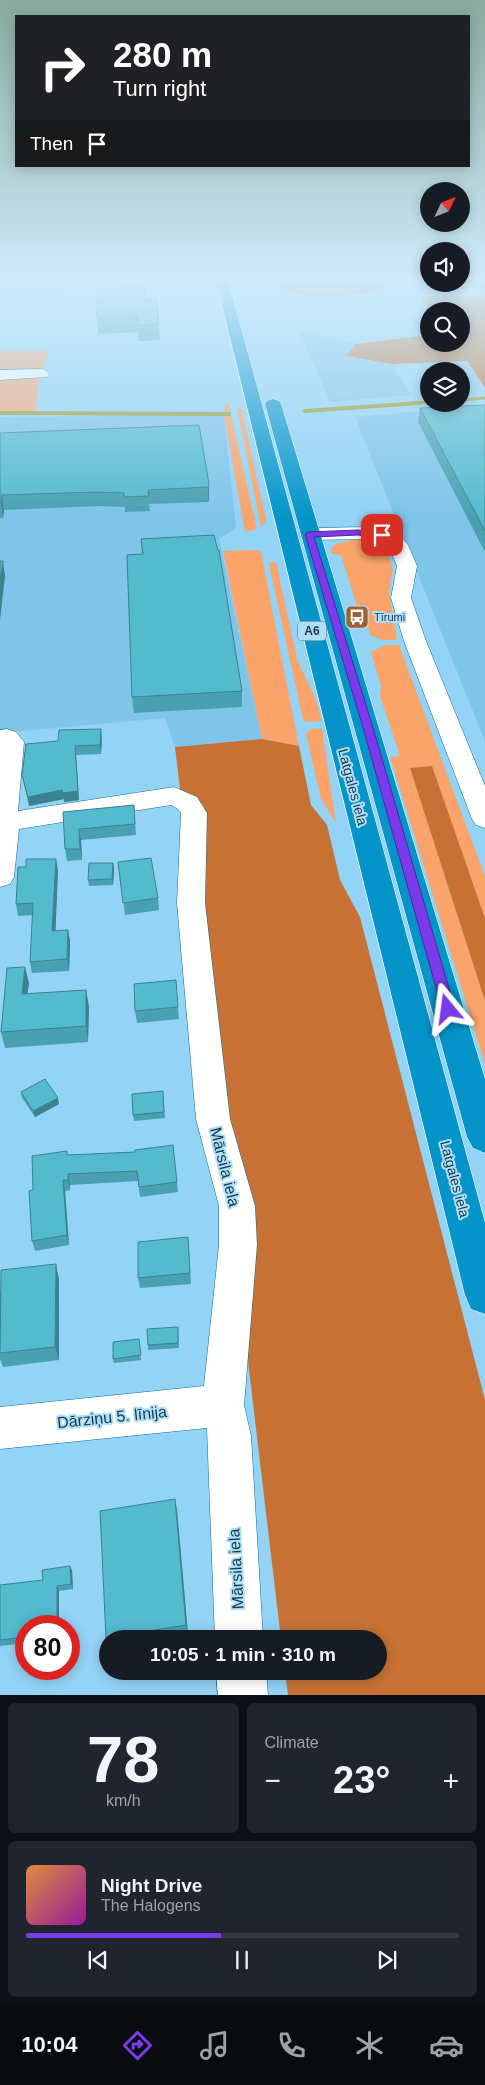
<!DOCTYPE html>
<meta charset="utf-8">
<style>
body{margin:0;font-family:Arial,sans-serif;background:#20242c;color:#f1f3f6;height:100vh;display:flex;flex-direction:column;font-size:19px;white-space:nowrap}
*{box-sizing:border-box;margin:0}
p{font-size:16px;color:#9ea1a6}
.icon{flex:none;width:28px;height:28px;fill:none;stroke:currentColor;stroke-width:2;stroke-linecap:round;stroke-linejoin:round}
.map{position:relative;height:1695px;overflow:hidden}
.details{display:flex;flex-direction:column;gap:8px;padding:8px;background:#0d0f14;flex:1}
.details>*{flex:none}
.top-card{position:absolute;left:15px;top:15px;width:455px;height:152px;border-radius:0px;box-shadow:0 2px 12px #0003;background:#202124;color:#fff;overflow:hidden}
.needle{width:32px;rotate:47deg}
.tools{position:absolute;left:420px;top:182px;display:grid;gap:10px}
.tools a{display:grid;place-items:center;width:50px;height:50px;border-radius:50%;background:#171b24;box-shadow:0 2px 12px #0003;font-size:25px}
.speed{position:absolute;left:15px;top:1615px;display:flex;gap:10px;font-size:25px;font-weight:700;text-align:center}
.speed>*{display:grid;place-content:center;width:65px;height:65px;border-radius:50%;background:#171b24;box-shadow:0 2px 12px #0003;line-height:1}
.speed .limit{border:8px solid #d22;background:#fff;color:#111}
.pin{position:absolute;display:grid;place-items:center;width:42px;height:42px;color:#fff;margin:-21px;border-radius:10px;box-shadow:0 2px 8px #0006}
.me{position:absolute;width:55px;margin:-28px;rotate:344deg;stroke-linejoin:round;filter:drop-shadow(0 0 4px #0008)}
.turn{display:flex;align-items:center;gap:18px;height:105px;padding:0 15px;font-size:22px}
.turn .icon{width:65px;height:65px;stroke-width:2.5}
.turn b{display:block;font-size:35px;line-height:42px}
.then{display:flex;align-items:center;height:48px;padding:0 15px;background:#0003;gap:10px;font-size:19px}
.big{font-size:38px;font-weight:600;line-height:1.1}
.details .tile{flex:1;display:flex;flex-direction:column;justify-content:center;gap:8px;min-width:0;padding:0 18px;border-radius:8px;background:#20242c}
.details .dial{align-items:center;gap:0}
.dial b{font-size:65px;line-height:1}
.song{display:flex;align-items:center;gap:15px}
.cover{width:60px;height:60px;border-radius:8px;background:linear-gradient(135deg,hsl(30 70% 55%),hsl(300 70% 35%))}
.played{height:5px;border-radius:2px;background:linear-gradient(90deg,#7c3aed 45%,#363941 45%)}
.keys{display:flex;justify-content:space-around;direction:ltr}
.heat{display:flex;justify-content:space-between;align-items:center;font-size:28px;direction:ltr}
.details .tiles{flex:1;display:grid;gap:8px;grid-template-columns:1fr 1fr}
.tile:last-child{grid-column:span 2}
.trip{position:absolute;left:99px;top:1630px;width:288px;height:50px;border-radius:25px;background:#171b24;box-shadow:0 2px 12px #0003;font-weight:600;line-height:50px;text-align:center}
.tabs{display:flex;height:80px;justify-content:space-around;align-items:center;background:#090b0e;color:#9ea1a6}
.tabs .icon{width:35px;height:35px}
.tabs .on{color:#7c3aed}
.tabs b{font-size:22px;color:#f1f3f6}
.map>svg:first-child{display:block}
</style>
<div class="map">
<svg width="485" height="1695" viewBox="0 0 485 1695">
<rect width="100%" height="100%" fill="#93d3f6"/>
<g fill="#7fc4e9">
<path d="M0,280h61l1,21 -62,3z"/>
<path d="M299,331l57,13 -10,13 46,7 19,31 -81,7z"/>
<path d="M485,405v336l-130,-324z"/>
<path d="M224,415l12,113 -16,10v5l42,196 -87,8 -10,-29 -165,15v-316z"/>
</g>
<g fill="#faa46c">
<path d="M0,351h49l-7,22 -42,1z"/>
<path d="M40,376l-5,38 -35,-1v-35z"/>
<path d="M225,403l4,2 28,124 -12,3 -21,-117z"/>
<path d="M237,407l5,2 24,111 -1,3 -4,3z"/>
<path d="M357,539l21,4 10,11 5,15 -4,23 8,48h-15l-12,-5 -3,-12 -5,-1 -21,-67 -9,-1 -1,-5 5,-5z"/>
<path d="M255,550l6,2 38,194 -37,-7 -39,-188z"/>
<path d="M272,562h4l21,97 19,41 6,21 -16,1 -3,-3 -34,-155z"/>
<path d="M385,645h14l86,231v42l-53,-152 -22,2 75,233v63l-95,-307 10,-1 -20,-60 1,-10 -10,-34z"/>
<path d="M322,728l14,95 -15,-24 -15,-65 5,-5z"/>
</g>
<g fill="#c77134">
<path d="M278,280h132c-26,14 -106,26 -131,7z"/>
<path d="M420,296h65v92l-18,-27 -75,3 -46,-8 10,-12 73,-9v9h32v-33h-31z"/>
<path d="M262,739l37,7 12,59 16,20 13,55 20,37 125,483v295h-197l-3,-24h93v-32h-97l-106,-892z"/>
<path d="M432,766l53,152v83l-75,-233z"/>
</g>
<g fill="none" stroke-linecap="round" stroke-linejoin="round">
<g stroke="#969c2d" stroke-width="3">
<path d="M461,400l24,-2"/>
<path d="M403,404l26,-2"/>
</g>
<g stroke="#969c2d" stroke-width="4">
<path d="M305,411l115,-8"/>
<path d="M0,413l229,1"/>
</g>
<g stroke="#0c6f96" stroke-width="1">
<g id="minor">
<path d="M42,369l5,2 3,3 -3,3 -47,3v-10z"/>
<path d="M373,527l25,7 10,11 9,21 -6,32 15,43 59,145v42l-9,-3 -4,-6 -68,-178 -13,-43 6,-32 -8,-19 -5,-5 -12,-3 -63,1 -7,-2 -3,-4 3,-4 7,-2z"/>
<path d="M7,729l9,3 8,10 -6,69 156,-24 23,10 10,16 -2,90 25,216 25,87 2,39 -13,160 7,31 12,203h-48l-8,-211 -207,21v-42l204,-21 15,-141v-39l-23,-87 -19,-216 4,-90 -3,-4 -7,-4 -152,24 -5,48 -4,7 -10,3v-157z"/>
<path d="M216,1671h50l2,24h-50z"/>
</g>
</g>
<g stroke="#fff" stroke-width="1">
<g id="highway">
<path d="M216,280h12l257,943v91l-14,-5 -6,-14z"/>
<path d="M273,399l6,2 2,3 204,675v74l-12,-5 -6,-11 -202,-733 2,-3z"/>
</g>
</g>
<use href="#minor" fill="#fff" fill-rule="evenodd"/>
<use href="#highway" fill="#0494c9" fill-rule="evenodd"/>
</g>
<g fill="#48a0b1">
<path d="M474,280h11v15z"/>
<path d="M145,299l14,25 1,16 -21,1 -1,-9 -40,2 -1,-16z"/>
<path d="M485,405v147l-67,-130 2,-14z"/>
<path d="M0,433l209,51v15l-1,3 -59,2 1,7 -25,1v-5l-27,-1 -94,4 -1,8h-3z"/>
<path d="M141,539l101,152v16l-108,6 -2,-16 10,-143z"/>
<path d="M102,738l-1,16 -25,1 3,45 -15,2v-3l-35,7 -7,-31 4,-31z"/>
<path d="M134,805l2,30 -55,5 1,20 -15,1 -2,-12 -2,-37z"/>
<path d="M118,862l40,36 1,12 -34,5z"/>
<path d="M113,863l1,6 -1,16 -24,1 -1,-6z"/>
<path d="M58,870l-3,61 13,-1 2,12 -1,29 -37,2 -2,-11 3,-47 -15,1 -2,-12z"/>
<path d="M29,983l-2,11 62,12 -1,36 -83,6 -4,-16z"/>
<path d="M178,1007l1,12 -42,4 -2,-12z"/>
<path d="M163,1091l2,27 -31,3 -1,-6z"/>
<path d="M21,1092l38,12 -24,13 -13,-19z"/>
<path d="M67,1151v4l68,-3 42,30 1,10 -38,5 -2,-16 -68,4v5l-5,1 4,54 -34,6 -3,-10 1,-51z"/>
<path d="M188,1237l3,47 -51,4 -2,-10z"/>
<path d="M59,1279v81l-56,7 -3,-8v-66z"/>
<path d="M178,1327l1,21 -31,2v-5z"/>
<path d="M139,1339l2,21 -27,3 -1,-4z"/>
<path d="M177,1510l11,124 -31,5h-49v3l-2,-4z"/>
<path d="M70,1566l2,5 1,18 -14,2 -33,35v17l-26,3v-61l43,-5z"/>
</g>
<g fill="#3b8290">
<path d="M209,484v15l-1,3v-15z"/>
<path d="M2,495l2,15 -1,8 -2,-15z"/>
<path d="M3,561l2,15 -5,44v-38z"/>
<path d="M101,729l1,9 -1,16 -1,-9z"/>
<path d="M75,746l4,54 -15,2v-3l-35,7 -1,-9z"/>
<path d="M79,829l2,11 1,20 -2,-11z"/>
<path d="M56,859l2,11 -3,73 -3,-12z"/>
<path d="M113,863l1,6 -1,16 -1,-6z"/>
<path d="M68,930l2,12 -1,29 -2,-12z"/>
<path d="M25,967l4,16 -4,27 -3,-16z"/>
<path d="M86,990l3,16 -1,36 -2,-16z"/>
<path d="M58,1098l1,6 -24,13 -2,-6z"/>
<path d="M68,1174l2,11v5l-2,-10z"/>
<path d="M63,1180l2,11 4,54 -2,-10z"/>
<path d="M56,1264l3,15v81l-4,-13z"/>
<path d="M175,1499l2,11 11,124 -2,-9z"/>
<path d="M70,1566l2,5 1,18 -2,-5z"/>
<path d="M57,1586l2,5v35h-2z"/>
</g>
<g fill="#54bace" stroke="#3b8290">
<path d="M480,280h5v7z"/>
<path d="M144,287l1,12 11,-1 3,26 -21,1 -1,-8 -40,1v-30z"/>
<path d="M485,405v126l-65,-123z"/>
<path d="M199,425l10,59 -1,3 -60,3 1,6 -25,1v-4l-27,-1 -95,3 -1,8h-1v-70z"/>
<path d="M214,535l4,16 1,-1 23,141 -110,6 -5,-142 16,-1 -2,-15z"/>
<path d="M0,561h3l-3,21z"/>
<path d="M101,729l-1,16 -25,1 3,45 -15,2 -1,-3 -34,7 -6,-22 4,-31 32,-3 1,-11z"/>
<path d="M134,805l1,19 -56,5 1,20h-15l-2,-37z"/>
<path d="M151,858l7,40 -35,5 -5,-41z"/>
<path d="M26,859h30l-4,72 16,-1 -1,29 -37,3 3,-59 -17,1 2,-37h8z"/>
<path d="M89,863h24l-1,16 -24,1z"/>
<path d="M25,967l-3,27 64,-4v36l-85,6 6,-64z"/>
<path d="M176,980l2,27 -43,4 -1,-27z"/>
<path d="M45,1079l13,19 -25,13 -12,-19z"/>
<path d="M163,1091l1,21 -31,3 -1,-21z"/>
<path d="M173,1145l4,37 -38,5 -2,-16 -69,3v6h-5l4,55 -35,6 -3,-50 4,-1 -1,-34 35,-5v4l68,-3v-2z"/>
<path d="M188,1237l2,36 -52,5v-36z"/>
<path d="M56,1264l-1,83 -55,6 1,-83z"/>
<path d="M178,1327v16l-30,2 -1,-16z"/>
<path d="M139,1339l2,16 -28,4v-17z"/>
<path d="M175,1499l11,126 -80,13 -6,-127z"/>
<path d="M70,1566l1,18 -14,2v40h-31v11l-26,3v-55l43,-5 -1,-10z"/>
</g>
<linearGradient id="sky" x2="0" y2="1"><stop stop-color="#87aa9d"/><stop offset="0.54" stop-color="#ceebfb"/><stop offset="1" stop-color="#ceebfb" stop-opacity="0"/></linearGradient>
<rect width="485" height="517" fill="url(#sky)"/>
<path fill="#7c3aed" stroke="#51269a" d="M358,530l24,3 4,2 -4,3 -24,-3 -44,2 60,194 81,278 -2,4 -5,1 -5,-1 -1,-4 -78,-278 -59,-197 4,-2z"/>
<defs>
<g id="bus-square" transform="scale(1.25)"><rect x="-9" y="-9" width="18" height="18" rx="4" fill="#a45f31" stroke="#afdef9"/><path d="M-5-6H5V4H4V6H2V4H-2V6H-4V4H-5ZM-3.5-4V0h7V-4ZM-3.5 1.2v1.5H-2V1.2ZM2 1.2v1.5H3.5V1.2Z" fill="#fff"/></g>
</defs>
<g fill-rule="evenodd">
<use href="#bus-square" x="357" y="617"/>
</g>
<g text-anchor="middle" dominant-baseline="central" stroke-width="4" stroke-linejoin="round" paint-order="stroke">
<g font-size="11" fill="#183b4d" stroke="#afdef9" text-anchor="start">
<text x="374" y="617">Tīrumi</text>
</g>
<rect fill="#afdef9" stroke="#456c81" stroke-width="1" x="298" y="621.5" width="28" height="19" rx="4"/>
<g font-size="12" font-weight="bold" fill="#183b4d">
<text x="312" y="631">A6</text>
</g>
<g font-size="14" fill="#183b4d" stroke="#afdef9">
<text transform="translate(353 787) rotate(75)">Latgales iela</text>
<text transform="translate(455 1179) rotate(75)">Latgales iela</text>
</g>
<g font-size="16" fill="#183b4d" stroke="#afdef9">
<text transform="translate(225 1167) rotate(76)">Mārsila iela</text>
<text transform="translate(112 1417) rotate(-6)">Dārziņu 5. līnija</text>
<text transform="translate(236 1569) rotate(-93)">Mārsila iela</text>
</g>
</g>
</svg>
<div class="tools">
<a><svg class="needle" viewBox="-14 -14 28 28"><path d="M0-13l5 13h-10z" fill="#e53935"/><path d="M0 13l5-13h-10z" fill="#9ea1a6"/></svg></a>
<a><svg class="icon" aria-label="sound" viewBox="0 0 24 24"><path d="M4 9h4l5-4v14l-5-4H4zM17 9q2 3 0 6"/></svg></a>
<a><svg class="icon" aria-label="search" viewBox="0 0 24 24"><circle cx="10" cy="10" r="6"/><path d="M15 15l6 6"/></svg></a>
<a><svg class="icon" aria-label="layers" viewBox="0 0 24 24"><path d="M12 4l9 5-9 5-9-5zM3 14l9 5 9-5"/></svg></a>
</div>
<div class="speed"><div class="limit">80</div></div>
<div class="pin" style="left:382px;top:535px;background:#d93025"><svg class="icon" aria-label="arrive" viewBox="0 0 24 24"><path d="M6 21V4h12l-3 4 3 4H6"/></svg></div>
<svg class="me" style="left:448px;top:1009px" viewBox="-20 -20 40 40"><path d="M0-17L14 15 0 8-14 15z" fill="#7c3aed" stroke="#fff" stroke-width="4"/></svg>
<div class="trip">10:05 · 1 min · 310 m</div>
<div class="top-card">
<div class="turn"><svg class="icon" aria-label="right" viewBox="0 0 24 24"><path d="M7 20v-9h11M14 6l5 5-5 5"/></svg><div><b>280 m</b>Turn right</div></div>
<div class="then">Then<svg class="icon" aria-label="arrive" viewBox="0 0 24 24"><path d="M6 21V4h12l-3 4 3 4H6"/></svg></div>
</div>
</div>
<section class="details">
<div class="tiles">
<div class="tile dial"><b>78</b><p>km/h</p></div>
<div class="tile"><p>Climate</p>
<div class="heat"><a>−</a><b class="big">23°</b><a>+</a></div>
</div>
<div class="tile">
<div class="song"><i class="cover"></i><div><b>Night Drive</b><p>The Halogens</p></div></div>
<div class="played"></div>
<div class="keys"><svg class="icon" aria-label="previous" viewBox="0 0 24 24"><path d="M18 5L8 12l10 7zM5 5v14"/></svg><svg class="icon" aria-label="pause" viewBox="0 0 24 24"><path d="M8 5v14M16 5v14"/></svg><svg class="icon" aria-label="next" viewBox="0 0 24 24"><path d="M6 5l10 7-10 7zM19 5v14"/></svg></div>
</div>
</div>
</section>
<nav class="tabs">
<b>10:04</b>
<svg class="icon on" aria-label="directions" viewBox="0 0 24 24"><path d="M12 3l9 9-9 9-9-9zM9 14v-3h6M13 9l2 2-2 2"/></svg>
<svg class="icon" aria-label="music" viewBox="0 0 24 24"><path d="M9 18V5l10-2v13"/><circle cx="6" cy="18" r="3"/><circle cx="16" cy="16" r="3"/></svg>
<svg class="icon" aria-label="phone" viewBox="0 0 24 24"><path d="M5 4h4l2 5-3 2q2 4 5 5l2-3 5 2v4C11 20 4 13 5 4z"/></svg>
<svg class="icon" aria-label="climate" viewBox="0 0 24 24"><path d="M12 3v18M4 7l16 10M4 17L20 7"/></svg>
<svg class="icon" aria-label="car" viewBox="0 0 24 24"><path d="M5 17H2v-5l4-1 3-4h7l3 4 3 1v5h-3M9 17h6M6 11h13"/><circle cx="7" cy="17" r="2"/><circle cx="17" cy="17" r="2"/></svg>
</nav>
